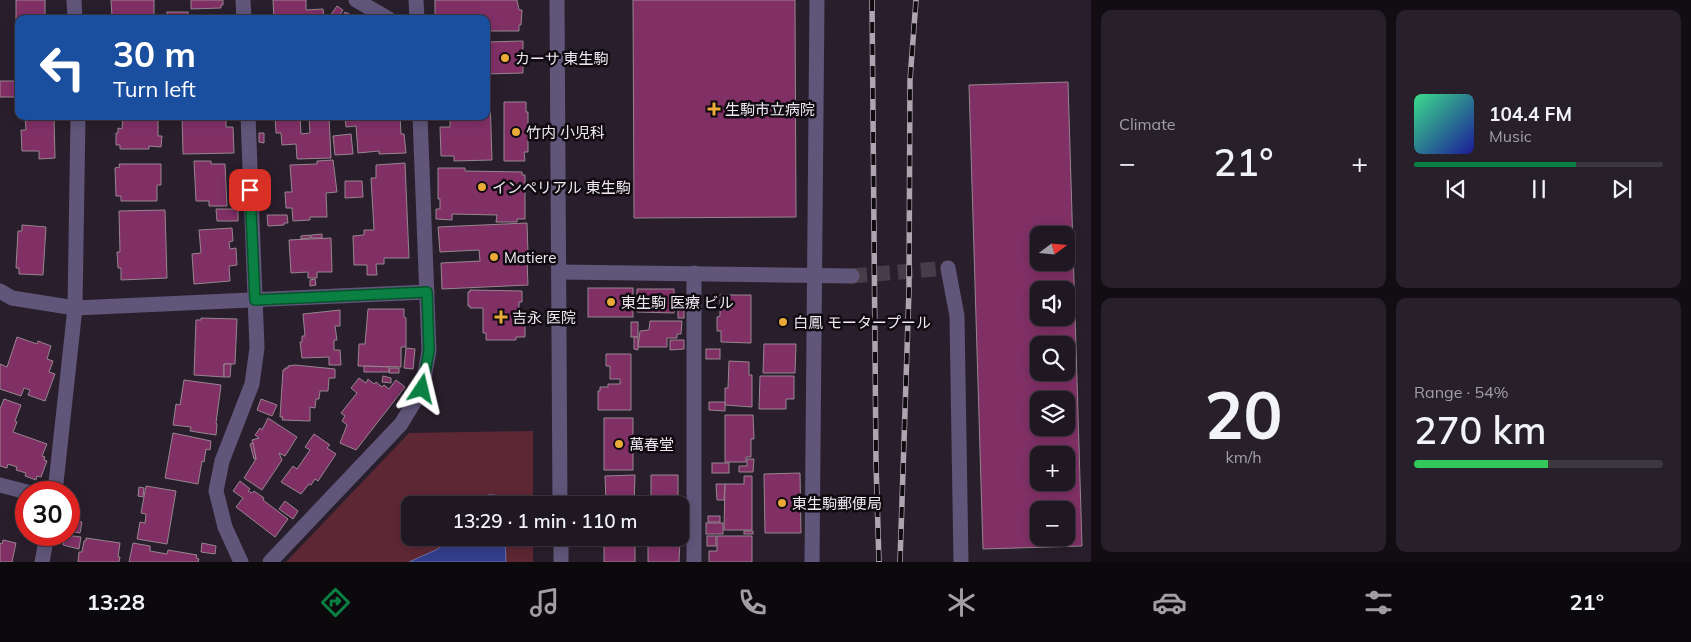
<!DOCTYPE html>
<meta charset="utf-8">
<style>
body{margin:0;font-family:Mulish,"Noto Sans JP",sans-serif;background:#27202a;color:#f1f3f6;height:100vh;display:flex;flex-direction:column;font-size:19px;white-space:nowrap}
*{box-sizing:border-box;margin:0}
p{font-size:16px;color:#a19fa5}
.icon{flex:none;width:28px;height:28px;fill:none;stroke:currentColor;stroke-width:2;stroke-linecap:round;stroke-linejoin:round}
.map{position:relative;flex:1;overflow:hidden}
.details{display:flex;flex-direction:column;gap:10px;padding:10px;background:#110d12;width:600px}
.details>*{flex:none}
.top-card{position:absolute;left:15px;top:15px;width:475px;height:105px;border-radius:10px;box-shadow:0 2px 12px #0003,0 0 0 1px #3c363f;background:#1a4fa0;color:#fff;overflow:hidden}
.needle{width:32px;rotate:74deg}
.fabs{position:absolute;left:1030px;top:226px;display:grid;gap:10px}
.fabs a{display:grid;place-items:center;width:45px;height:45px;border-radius:10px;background:#1f1721;box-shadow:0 2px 12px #0003,0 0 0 1px #3c363f;font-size:25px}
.speed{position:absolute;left:15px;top:481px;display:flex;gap:10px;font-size:25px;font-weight:700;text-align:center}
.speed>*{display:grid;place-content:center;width:65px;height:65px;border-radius:50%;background:#1f1721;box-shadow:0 2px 12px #0003,0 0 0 1px #3c363f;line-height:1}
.speed .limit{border:8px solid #d22;background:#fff;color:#111}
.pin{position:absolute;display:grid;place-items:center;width:42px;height:42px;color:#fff;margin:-21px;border-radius:10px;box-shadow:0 2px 8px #0006}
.me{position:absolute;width:55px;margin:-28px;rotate:10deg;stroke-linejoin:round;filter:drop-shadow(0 0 4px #0008)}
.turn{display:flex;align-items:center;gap:18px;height:105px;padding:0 15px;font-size:22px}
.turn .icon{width:65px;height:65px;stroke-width:2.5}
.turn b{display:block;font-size:35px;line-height:42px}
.big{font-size:38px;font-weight:600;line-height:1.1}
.details .widget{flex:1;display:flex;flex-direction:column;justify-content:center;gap:8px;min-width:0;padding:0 18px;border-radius:10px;background:#27202a}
.details .dial{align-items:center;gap:0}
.dial b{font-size:65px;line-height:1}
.song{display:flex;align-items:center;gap:15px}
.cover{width:60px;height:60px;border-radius:8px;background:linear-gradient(135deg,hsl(150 70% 55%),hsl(240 70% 35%))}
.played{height:5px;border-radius:2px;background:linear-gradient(90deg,#0b8043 65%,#3c363f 65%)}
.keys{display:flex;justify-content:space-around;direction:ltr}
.heat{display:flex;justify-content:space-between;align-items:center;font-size:28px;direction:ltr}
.charge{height:8px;border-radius:4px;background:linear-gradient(90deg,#34c759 54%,#3c363f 0)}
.details .tiles{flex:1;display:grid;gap:10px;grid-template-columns:repeat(2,1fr)}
.trip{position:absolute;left:401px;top:496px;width:288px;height:50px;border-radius:10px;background:#1f1721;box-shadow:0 2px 12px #0003,0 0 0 1px #3c363f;font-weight:600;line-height:50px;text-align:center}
.dock{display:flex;height:80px;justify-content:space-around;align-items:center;background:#0c090d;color:#a19fa5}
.dock .icon{width:35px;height:35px}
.dock .current{color:#0b8043}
.dock b{font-size:22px;color:#f1f3f6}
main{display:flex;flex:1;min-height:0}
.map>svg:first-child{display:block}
</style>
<main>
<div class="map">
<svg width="1091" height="562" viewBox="0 0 1091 562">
<rect width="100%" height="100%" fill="#291f2c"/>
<path fill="#5e2734" d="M533,431v74h-123v33h123v24h-247l123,-129z"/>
<g fill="#323e8c" stroke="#6b71aa">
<path d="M488,495h7l8,8v2h-31l2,-4z"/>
<path d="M449,538h56l1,24h-97l29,-13z"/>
</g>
<g fill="#813066" stroke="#97858f" fill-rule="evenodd">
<path d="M16,0h29v19h-26v5h-3z"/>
<path d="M111,0h43v15h-2v4h-6v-3l-34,1z"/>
<path d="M191,0h32v5h-2v3l-30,1z"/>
<path d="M273,0h33v10l17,-1 1,10h-50z"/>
<path d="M435,0h82l2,10h3l-1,15h-2v6h-33v-12h-51z"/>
<path d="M633,0h162l1,217 -162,1z"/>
<path d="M337,6l6,4 -6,9h-9z"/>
<rect x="167" y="12" width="21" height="7"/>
<path d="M345,12l8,4 -2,3h-10z"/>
<path d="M523,41v32l-37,1v-32z"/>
<path d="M17,59h2v26h-1z"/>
<path d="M0,81h15v6h3v10h-18z"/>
<path d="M1068,82l14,464 -99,3 -14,-464zM1039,235h27v27h-27zM1039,290h27v28h-27zM1039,345h27v27h-27zM1039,400h27v28h-27zM1039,455h27v27h-27zM1039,510h27v28h-27z"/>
<path d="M486,98h4l2,62 -38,1v-5h-13l-1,-29h10v-11h36z"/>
<path d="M504,102h22v10h2v40h-4l1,9h-21z"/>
<path d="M25,116h31l-2,1 1,41 -16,1v-8h-17l-1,-21h5z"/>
<path d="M123,116h35v20h4l-1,11 -12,-1v3h-29v-4h-4v-12h2v-5l4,1z"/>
<path d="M182,116h44v11h7l1,26 -51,1z"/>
<path d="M275,116h54l2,42 -34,1 -1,-15 -14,1 -1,-12h-5zM300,117h9l1,16 -9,1z"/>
<path d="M345,116h55l1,18h3l2,19 -27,1v-3l-21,2 -2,-27 -10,1z"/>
<path d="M259,133h5v10l-5,-1z"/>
<path d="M351,134l2,20 -18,1 -2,-19z"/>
<path d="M333,160l4,32 -11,1 1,24h-17v3l-17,1 -1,-13h-6l-1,-16h7l-2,-27 27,-1v-3z"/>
<path d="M194,161h17v3h14l2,42h-18v-5h-13z"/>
<path d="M405,163l4,95h-25v6h-8l1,11h-10v-10h-13l-1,-29 11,-1v-5h10l-3,-52h5v-13z"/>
<path d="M119,164h42v21h-4v16h-36v-5h-5l-1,-28 5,-1z"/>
<path d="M438,168h27v3l57,1v3h3v44h-8v3h-21l1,-7 -45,-1v6l-16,-1v-10h4v-10h-2z"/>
<path d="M345,181h17l1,16 -18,1z"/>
<path d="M216,209h22v12h-21z"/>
<path d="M165,210l2,68 -46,2v-12h-3l-1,-16h3l-1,-41z"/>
<path d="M267,215h20l1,8h-4v2l-16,1z"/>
<path d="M527,223l1,30 -21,1 1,6h19l1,25 -86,4 -1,-26 39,-2 -1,-11 -39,2 -2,-25z"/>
<path d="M22,225l24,2 -3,48 -24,-1v-6h-3l2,-37h4z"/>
<path d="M232,228l1,13 -4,1 1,7 6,-1 1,17 -8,1 1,15 -36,3 -2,-30 9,-1 -2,-23z"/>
<path d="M322,234v4h-11v-3z"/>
<path d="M310,235v3l-9,1v-3z"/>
<path d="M331,238l1,34h-15v6h-9v-6l-17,1 -2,-33z"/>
<path d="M315,279l1,6 -6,1v-6z"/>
<rect x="588" y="288" width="45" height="29"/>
<path d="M637,289h37v24l-37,-1z"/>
<path d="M470,290l52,1v11h-3v23h6v12h-9v3h-30v-7h-3v-25h-13v-2h-2v-14h2z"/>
<path d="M684,295v13h-6l-1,1v-13z"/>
<path d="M720,295h31v48l-30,-1v-11h-4v-14l3,-1z"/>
<rect x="678" y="308" width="6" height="10"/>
<path d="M368,309h36v8l2,1v29h-5v20l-43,-1 1,-22h6z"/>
<path d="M340,310v16h-5l2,14h-3v10h6l1,15h-12v-8l-27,1 -2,-16h2v-6h3l-2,-22z"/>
<path d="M201,318l36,1 -2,45h-11v13l-30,-2 2,-55h5z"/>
<path d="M650,321h32l-1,13h-4v4h-10v9h-29l2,-16 9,-1z"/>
<rect x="631" y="322" width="7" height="15"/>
<path d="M17,337l20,7 1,-3 13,5 -4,13 6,2 -4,11 6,2 -10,27 -17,-6 2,-5 -6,-2 -3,8 -21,-7v-25l7,3z"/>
<path d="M634,337h4v13l-4,-1z"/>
<path d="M670,340h14v9l-14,1z"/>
<path d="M764,344h32l-1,29h-32z"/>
<path d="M406,348l9,1 -2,20 -9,-1z"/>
<rect x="706" y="349" width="14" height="10"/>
<path d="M606,354h25v56h-33v-19h2v-4h8v-3h12v-5h-10v-13h-4z"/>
<path d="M729,361l20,1v13h3v32l-27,-2v-17h3z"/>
<path d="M224,364h7l-1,13h-6z"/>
<path d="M295,365l40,4v9h-6l-1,13h-8l-1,8h-3l-1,9 -5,-1v14l-28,-1 1,-3h-3l3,-47h2v-2h3v-2z"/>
<path d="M364,366l25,1v5h-25z"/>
<path d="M390,368h9v5h-10z"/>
<path d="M383,376l8,2v5l-9,-1z"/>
<path d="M760,376h34v23h-8v10h-27z"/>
<path d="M359,378l7,5 2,-4 6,5 2,-2 6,5 2,-2 5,4 7,-9 9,7 -49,63 -16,-7 7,-18 -5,-4 3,-5 -4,-3 16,-20 -6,-5z"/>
<path d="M184,380l37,5 -5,38 1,1 -1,11 -26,-4 1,-4 -18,-2 3,-21 4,1z"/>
<path d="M4,399l17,6 -6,16 2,1 -4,10 34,12 -5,12 3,1 -1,3 3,1 -6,16 -4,-1 -1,4 -11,-4 1,-3 -10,-3 1,-3 -9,-3 -1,4 -7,-2v-57z"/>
<path d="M261,399l16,6 -5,11 -15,-6z"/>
<path d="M709,402h16v9l-16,-1z"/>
<path d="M725,415h28l1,24h-3v18h-5v5h-21z"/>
<path d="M268,418l29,19 -12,19 -6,-3 3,7 -20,30 -18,-12 12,-19 -4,-19 7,-2 -4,-3 5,-7 2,2z"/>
<rect x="604" y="418" width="29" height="52"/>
<path d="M173,433l38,8 -1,9 -4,-1 -2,13 -2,-1 -4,23 -33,-6z"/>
<path d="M314,434l16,11 -3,3 9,6 -18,27 -3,-2 -4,6 -2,-1 -8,10 -20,-12 12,-16 4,3 13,-19 -5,-3z"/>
<path d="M253,443l3,16h-2l-4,-15z"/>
<path d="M747,459h7l-1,13h-14v-6h8z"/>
<rect x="712" y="463" width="17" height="10"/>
<path d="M800,473l1,60h-36l-1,-59z"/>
<path d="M635,475l-1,30h-31v-2h3l-1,-27z"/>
<path d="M651,475h27v30h-34v-2h7z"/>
<path d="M744,476h8v54h-28l1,-46h19z"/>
<path d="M240,481l10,8 -2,2 4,2 2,-2 10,7 -1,2 25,19 -13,18 -39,-30 7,-9 -10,-7z"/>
<path d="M716,484h9l-1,16h-7z"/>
<path d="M146,486l30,5 -9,53 -30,-5 3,-17 5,1 1,-9 -5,-1z"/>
<path d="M139,487l5,1 -1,9 -5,-1z"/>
<path d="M285,501l13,10 -5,8 -14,-10z"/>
<rect x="708" y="516" width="12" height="6"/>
<path d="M69,520l13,2 -2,11 -11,-2z"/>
<rect x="706" y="523" width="17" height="11"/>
<rect x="744" y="531" width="9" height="3"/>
<path d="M65,535l16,2 -2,12 -16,-4z"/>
<rect x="707" y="536" width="9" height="10"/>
<path d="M717,536h35v26h-43v-11h8z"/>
<path d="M86,538l34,5 -2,14h2l-1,5h-41l1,-10h3l2,-11h2z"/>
<rect x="604" y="539" width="31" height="23"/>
<path d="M3,540l13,3 -4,19h-12v-19l2,1z"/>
<path d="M648,540l32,1 -1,21h-31z"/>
<path d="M133,543l17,3v5l17,3 1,-4 29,5 -1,3 3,1 -1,3h-69z"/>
<path d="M202,543l14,3 -1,8 -14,-2z"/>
</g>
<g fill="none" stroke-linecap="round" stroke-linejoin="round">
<path stroke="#473d4a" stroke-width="15" stroke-dasharray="15 8" stroke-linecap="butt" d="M852,276l96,-8"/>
<g stroke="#5f567a" stroke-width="15">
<path d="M74,0l1,19"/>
<path d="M243,0l1,19"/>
<path d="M356,0l33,19"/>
<path d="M416,0l1,19"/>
<path d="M557,0l3,505"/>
<path d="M948,268l9,48 4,246"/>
<path d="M560,272l292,4"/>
<path d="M694,273v289"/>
<path d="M0,291l12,7 63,10 352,-16"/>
<path d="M0,485l27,7"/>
<path d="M55,492l20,-184 3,-192"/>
<path d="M561,538v24"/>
<path d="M42,562l5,-27"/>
<path d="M241,562l-16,-35 -9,-36 6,-30 30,-77 5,-36 -9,-232"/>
<path d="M270,562l131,-138 21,-35 7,-38 -9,-235"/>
<path d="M812,562l5,-562"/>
</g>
<g stroke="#ada5b0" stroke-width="5.5">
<g id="rail">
<path d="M872,0l4,463 3,99"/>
<path d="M900,562l9,-272 1,-210 6,-80"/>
</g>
</g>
<use href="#rail" stroke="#0f0b10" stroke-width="4" stroke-dasharray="11" stroke-linecap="butt"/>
</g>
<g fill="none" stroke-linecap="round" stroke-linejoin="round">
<g stroke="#07532c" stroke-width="12">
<path id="route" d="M250,190l5,110 172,-8 2,59 -7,38"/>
</g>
<use href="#route" stroke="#0b8043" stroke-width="9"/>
</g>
<g fill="#eaaa38" stroke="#0f0b10" stroke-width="2">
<circle cx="505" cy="58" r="5"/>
<path d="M711.5 101.5h5v5h5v5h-5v5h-5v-5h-5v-5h5z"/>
<circle cx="516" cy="132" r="5"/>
<circle cx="482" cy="187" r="5"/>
<circle cx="494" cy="257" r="5"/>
<circle cx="611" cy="302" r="5"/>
<path d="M498.5 309.5h5v5h5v5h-5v5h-5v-5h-5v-5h5z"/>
<circle cx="783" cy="322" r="5"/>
<circle cx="619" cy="444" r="5"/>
<circle cx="782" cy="503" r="5"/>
</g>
<g text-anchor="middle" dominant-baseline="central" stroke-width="5" stroke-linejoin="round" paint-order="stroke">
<g font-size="15" fill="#efe8f1" stroke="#0f0b10" text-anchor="start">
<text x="515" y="58">カーサ 東生駒</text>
<text x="725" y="109">生駒市立病院</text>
<text x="526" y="132">竹内 小児科</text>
<text x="492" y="187">インペリアル 東生駒</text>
<text x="504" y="257">Matiere</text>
<text x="621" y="302">東生駒 医療 ビル</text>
<text x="512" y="317">吉永 医院</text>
<text x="793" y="322">白鳳 モータープール</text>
<text x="629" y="444">萬春堂</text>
<text x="792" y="503">東生駒郵便局</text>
</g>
</g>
</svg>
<div class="fabs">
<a><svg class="needle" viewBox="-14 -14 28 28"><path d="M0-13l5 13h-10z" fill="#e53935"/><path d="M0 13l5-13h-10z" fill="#a19fa5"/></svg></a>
<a><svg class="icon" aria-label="sound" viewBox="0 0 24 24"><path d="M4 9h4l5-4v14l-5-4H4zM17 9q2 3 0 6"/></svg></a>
<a><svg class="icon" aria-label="search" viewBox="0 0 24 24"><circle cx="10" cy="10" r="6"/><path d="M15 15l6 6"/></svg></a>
<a><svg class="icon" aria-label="layers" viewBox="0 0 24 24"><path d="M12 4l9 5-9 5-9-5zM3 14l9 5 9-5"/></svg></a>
<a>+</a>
<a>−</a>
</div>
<div class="speed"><div class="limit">30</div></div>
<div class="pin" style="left:250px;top:190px;background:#d93025"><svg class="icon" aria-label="arrive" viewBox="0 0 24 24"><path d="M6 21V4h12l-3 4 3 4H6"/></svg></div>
<svg class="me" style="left:422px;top:389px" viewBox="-20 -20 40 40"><path d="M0-17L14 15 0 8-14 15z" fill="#0b8043" stroke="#fff" stroke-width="4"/></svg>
<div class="trip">13:29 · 1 min · 110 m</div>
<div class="top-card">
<div class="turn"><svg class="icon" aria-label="left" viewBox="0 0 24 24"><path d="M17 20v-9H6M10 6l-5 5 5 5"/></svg><div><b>30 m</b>Turn left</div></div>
</div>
</div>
<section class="details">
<div class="tiles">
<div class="widget"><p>Climate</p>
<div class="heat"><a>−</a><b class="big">21°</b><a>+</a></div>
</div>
<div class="widget">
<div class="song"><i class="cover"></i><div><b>104.4 FM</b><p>Music</p></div></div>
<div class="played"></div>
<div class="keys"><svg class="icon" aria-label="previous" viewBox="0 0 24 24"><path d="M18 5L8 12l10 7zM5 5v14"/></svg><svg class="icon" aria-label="pause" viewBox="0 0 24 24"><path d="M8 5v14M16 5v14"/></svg><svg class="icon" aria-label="next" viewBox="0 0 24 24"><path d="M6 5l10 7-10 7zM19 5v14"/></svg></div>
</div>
<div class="widget dial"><b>20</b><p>km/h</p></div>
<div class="widget"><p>Range · 54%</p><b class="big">270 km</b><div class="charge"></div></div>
</div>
</section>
</main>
<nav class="dock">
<b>13:28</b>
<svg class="icon current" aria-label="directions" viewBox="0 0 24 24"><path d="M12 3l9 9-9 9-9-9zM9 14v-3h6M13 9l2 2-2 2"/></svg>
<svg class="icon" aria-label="music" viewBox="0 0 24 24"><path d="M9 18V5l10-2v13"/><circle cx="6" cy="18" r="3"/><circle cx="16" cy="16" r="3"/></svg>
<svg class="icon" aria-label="phone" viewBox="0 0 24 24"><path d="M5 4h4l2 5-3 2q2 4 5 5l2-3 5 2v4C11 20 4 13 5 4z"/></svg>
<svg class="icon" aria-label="climate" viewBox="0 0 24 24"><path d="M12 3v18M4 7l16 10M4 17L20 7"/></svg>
<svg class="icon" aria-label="car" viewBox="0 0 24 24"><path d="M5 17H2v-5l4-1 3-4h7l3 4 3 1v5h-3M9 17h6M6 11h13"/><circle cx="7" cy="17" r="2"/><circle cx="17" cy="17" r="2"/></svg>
<svg class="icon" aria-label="filters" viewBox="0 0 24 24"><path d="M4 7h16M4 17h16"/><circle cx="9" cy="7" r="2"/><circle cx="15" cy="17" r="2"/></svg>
<b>21°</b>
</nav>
